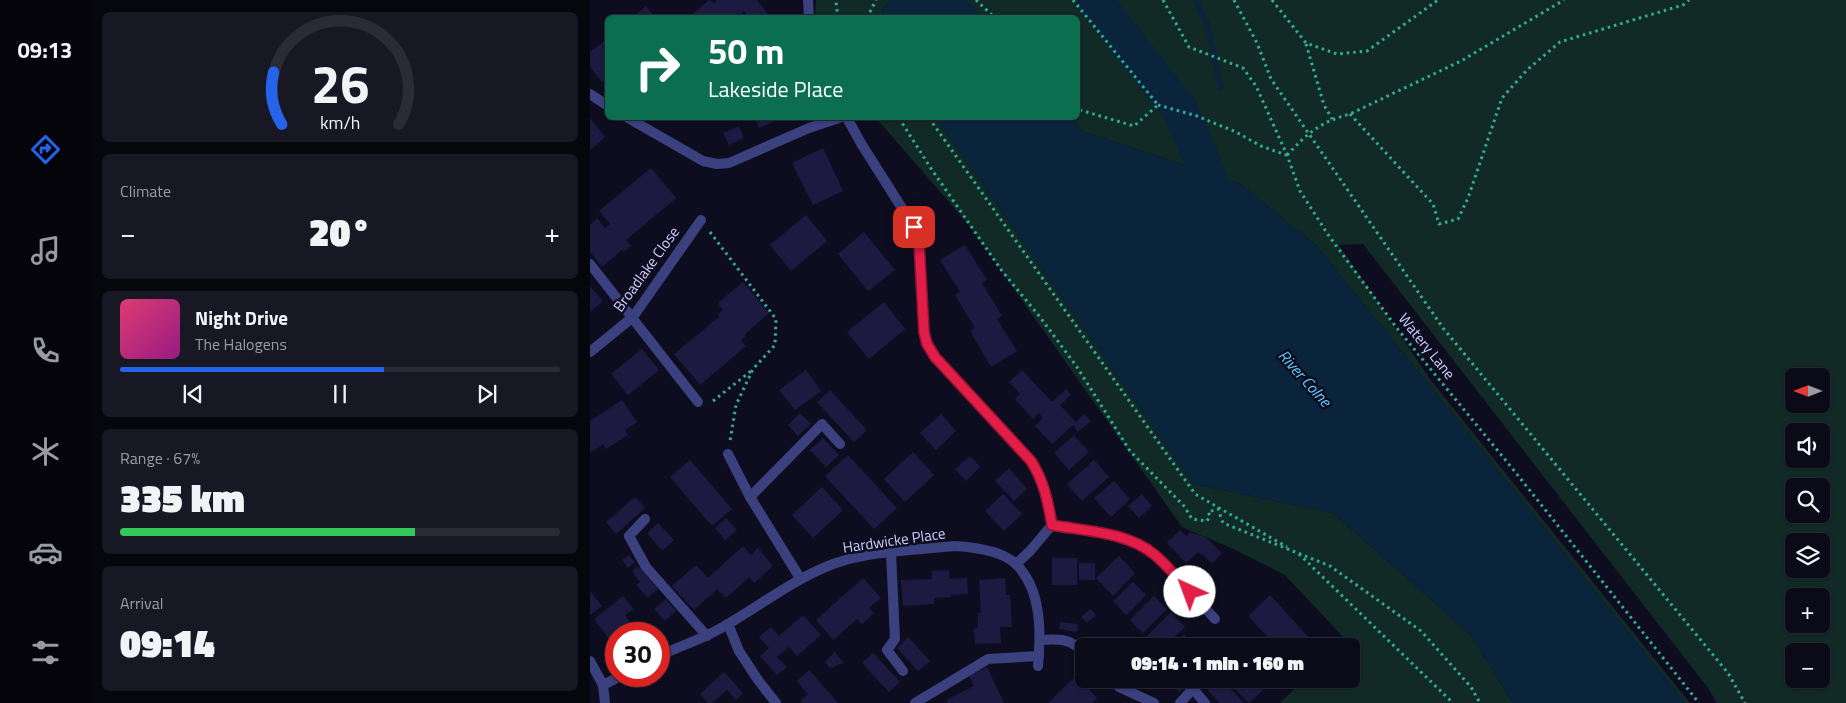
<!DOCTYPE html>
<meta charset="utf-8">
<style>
body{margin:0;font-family:"Titillium Web",sans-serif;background:#181825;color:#f1f3f6;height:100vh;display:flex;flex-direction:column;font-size:19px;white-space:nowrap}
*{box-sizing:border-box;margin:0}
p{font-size:16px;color:#999aa2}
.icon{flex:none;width:28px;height:28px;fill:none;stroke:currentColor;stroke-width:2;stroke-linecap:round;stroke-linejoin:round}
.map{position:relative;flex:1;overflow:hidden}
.details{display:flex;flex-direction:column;gap:12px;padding:12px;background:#06060d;width:500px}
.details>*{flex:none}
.banner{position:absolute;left:15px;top:15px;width:475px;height:105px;border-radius:8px;box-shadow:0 1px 4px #0004,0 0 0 1px #2a2b37;background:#0b6e4f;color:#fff;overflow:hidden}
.needle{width:32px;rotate:270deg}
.fabs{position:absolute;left:1195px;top:368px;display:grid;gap:10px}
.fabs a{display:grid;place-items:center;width:45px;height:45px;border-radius:8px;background:#0a0a18;box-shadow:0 1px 4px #0004,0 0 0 1px #2a2b37;font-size:25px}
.speed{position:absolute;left:15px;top:622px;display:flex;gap:10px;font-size:25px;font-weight:700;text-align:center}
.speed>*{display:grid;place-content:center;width:65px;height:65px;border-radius:50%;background:#0a0a18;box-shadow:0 1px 4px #0004,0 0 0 1px #2a2b37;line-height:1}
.speed .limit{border:8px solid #d22;background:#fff;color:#111}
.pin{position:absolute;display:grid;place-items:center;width:42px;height:42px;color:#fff;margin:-21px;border-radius:10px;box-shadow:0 2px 8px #0006}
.me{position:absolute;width:55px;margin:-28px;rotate:317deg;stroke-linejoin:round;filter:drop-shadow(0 0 4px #0008)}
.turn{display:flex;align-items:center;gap:18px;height:105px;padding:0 20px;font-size:22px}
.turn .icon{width:65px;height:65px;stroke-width:2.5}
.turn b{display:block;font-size:35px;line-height:42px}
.big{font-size:38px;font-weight:800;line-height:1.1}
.details .widget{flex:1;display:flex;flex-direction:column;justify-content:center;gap:8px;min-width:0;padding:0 18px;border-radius:8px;background:#181825}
.details .dial{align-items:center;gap:0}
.dial svg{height:130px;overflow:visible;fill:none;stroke:#2a2b37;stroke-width:7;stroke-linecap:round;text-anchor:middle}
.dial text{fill:#f1f3f6;stroke:none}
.song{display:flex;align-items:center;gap:15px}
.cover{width:60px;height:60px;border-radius:8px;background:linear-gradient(135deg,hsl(340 70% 55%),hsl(310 70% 35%))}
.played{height:5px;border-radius:2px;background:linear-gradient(90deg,#2563eb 60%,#2a2b37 60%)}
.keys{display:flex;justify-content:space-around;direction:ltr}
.heat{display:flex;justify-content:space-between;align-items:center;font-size:28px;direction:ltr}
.charge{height:8px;border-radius:4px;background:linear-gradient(90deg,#34c759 67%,#2a2b37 0)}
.trip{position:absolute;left:485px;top:638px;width:285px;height:50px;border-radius:8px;background:#0a0a18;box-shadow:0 1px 4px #0004,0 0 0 1px #2a2b37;font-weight:800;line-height:50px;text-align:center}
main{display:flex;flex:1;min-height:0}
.tabs{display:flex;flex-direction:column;width:90px;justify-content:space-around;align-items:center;background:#04040a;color:#999aa2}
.tabs .icon{width:35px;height:35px}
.tabs .on{color:#2563eb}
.tabs b{font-size:22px;color:#f1f3f6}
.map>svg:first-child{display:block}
</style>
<main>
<nav class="tabs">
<b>09:13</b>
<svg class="icon on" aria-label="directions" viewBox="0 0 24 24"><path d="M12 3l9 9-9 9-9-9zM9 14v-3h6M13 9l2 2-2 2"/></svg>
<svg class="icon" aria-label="music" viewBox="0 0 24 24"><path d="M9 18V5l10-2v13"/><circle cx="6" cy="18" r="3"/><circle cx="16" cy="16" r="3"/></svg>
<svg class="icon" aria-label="phone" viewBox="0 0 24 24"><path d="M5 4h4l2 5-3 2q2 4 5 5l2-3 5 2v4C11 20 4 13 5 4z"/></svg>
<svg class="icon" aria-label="climate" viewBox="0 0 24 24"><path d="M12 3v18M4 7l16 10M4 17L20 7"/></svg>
<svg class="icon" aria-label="car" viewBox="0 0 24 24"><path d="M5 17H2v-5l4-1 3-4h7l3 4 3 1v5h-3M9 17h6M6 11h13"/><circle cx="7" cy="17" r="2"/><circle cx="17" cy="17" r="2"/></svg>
<svg class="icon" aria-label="filters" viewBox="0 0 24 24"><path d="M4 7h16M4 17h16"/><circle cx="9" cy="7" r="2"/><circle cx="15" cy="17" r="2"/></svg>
</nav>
<section class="details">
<div class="widget dial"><svg viewBox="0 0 100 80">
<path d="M14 69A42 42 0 1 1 86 69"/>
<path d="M14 69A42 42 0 0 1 9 37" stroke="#2563eb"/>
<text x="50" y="56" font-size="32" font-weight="700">26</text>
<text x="50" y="72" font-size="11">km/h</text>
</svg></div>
<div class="widget"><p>Climate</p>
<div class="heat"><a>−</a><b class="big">20°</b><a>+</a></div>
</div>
<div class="widget">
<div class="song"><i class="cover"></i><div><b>Night Drive</b><p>The Halogens</p></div></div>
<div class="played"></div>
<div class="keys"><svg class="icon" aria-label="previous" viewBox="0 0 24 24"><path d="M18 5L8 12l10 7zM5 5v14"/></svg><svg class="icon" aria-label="pause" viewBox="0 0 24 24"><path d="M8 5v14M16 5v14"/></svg><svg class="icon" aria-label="next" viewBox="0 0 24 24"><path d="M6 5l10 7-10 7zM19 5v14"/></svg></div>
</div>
<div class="widget"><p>Range · 67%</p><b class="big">335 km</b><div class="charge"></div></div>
<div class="widget"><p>Arrival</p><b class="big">09:14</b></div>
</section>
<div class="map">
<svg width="1256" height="703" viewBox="0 0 1256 703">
<rect width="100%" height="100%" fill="#0e0d20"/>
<g fill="#112a25" fill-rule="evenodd">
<path d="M226,0h74l-9,11 3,6 -67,1 -2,-3z"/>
<path d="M376,0h880v703h-129l-9,-15 -345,-444 -24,1 91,134 260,324h-5l-368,-457 -78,-63 -157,-52 -12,-13h8v-100l-96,-1zM1204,376h27v28h-27zM1204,431h27v28h-27zM1204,486h27v28h-27zM1204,541h27v28h-27zM1204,596h27v28h-27zM1204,651h27v28h-27z"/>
<path d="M286,118h60l257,366 140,29 137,121 43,69h-233l25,-24h46v-33h-11l6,-6 -61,-65 -54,-27 -49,-21 -213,-302z"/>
</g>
<g fill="#0a243c">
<path d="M300,0h76l16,17h-98l-3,-6z"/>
<path d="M346,118h134l12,13 157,52 78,63 368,457h-172l-43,-69 -137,-121 -140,-29z"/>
</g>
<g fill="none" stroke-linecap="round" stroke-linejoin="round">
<path stroke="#0a243c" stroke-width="6" d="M605,0l12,24 14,63"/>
<path stroke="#0a243c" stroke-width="36" d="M504,0l87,111 29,69 12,38"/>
</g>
<g fill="#1c1a40">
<path d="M119,0l5,3 3,-3h40l11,14 -5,4h-14l-5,-7 -7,7h-49z"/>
<path d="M56,6l9,12h-23z"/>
<path d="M18,38v40l-6,4 -12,-15v-15z"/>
<path d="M0,118l15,19 -15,13z"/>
<path d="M164,118h28l-23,10z"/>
<path d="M149,126l5,12 -15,7 -6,-12z"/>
<path d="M233,148l20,43 -30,14 -21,-42z"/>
<path d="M61,168l25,30 -50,42 5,6 -8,6 -1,-2 -20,17 -12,-15v-27l7,-7 8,10 5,-4 -11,-13z"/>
<path d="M216,215l21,26 -36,30 -21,-26z"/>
<path d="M274,232l31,38 -27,21 -30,-37z"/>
<path d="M375,245l22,35 -5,3 20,33 -5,3 20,32 -26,16 -21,-36 5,-3 -20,-33 5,-3 -20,-32z"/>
<path d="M153,282l26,31 -24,21 1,2 -5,4 5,6 -46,39 -26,-31 45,-37 -1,-2 5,-5 -5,-7z"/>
<path d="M0,286l13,15 -13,11z"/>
<path d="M294,302l21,27 -36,30 -22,-27z"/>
<path d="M52,349l17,21 -31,25 -17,-21z"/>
<path d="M216,370l15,21 -26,19 -16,-20z"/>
<path d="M432,370l30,32 14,-13 5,6 -11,10 16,17 8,-8 7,7 -13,11 -5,-7 -21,19 -17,-18 8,-8 -4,-5 -6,6 -18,-20 5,-5 -11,-12z"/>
<path d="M240,390l37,40 -13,12 -37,-40z"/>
<path d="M32,400l15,22 -12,8 3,5 -22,14 -3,-5 -13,9v-32z"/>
<path d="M210,413l11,11 -13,12 -10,-11z"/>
<path d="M351,414l15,17 -20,19 -16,-17z"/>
<path d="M484,435l15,17 -20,18 -15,-17z"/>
<path d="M233,438l16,17 -13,12 -16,-17z"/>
<path d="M323,452l21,23 -29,27 -21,-23z"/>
<path d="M258,455l49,53 -23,21 -49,-53z"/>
<path d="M380,456l10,11 -14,14 -11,-12z"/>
<path d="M100,460l42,49 -20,17 -42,-49z"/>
<path d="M504,460l15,17 -27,24 -15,-17z"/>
<path d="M419,468l18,21 -13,12 -19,-20z"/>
<path d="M524,481l16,18 -19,18 -17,-19z"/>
<path d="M232,487l21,23 -30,28 -21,-23z"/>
<path d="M413,494l19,20 -18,17 -19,-20z"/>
<path d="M552,494l10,12 -13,12 -11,-12z"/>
<path d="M45,497l10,11 -29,26 -10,-12z"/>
<path d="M136,518l11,12 -12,10 -10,-12z"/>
<path d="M68,523l16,17 -12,11 -15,-18z"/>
<path d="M590,530l6,6 4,-4 15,5 17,16 -10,10 -10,-9 -1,1 -3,-3 -12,11 -19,-20z"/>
<path d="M153,546l8,9 7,-7 15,18 -19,17 -5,-6 -23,21 -9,-9 -23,21 -22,-24 24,-21 12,13z"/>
<path d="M39,555l6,7 -7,6 -6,-8z"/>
<path d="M529,556l16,17 -22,23 -17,-18z"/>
<rect x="462" y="558" width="25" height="27"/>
<rect x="489" y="563" width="16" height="17"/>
<path d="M48,566l20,23 -10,9 -12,-13 4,-3 -8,-11z"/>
<path d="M359,570l1,9 17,-1 1,16 -17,1v2l-17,1v6l-31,2 -2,-26 31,-1v-8z"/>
<path d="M273,578l18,20 -12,10 5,5 -12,11 -5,-5 -24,21 -17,-20z"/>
<path d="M415,578l1,17h4l2,32h-12l1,16 -26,1 -1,-15 4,-1v-15h3l-2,-33z"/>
<path d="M543,582l13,13 -20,20 -13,-14z"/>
<path d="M0,591l12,15 -12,9z"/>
<path d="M680,595l44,48 -3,3h-35l-28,-30z"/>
<path d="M33,596l10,13 -8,6 14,19h-23v14l-22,-29z"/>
<path d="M564,596l13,13 -24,24 -13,-13z"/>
<path d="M76,599l10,12 -11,10 -11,-12z"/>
<path d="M500,609l6,6 -9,8 -6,-6z"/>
<path d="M581,612l14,15 -20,19h-22l-3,-3z"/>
<path d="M213,615l18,20 -24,21 -8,-9 -12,10 10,10 -10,8 -17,-19 9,-8 -10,-11 12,-10 8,9z"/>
<path d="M470,622l18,2 -1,8 -18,-3z"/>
<path d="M594,634l11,12h-24z"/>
<path d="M318,637l22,24 -12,10 -21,-23z"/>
<path d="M245,652l9,11 -14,5 -5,-6z"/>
<path d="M283,653l27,29 -11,10 -27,-29z"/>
<path d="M397,667l17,36h-56l-2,-3 28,-14 -5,-10z"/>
<path d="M219,670l22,25 7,8h-36l-2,-2 8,-7 -11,-13z"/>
<path d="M134,672l19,21 -7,7 -9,-10 -15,13h-4l-8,-9z"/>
<path d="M489,673l10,10 -3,3 11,12 -5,5h-44z"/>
<path d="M581,679h22l-14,13 -11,-11z"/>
<path d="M627,679h4l23,24h-24l-13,-14z"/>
<path d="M639,679h46l-26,24 -22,-22z"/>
</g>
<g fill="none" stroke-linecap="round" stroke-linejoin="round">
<g stroke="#31ae94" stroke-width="3" stroke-dasharray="2.5 4" stroke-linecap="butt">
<path d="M386,0l19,18"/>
<path d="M483,0l85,105 -24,21 -54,-16 -2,-5"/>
<path d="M573,0l26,47 54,21 13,18 31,69 13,36 29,45 67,91 116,141 187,235"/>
<path d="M644,0l23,43 14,36 172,249 285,345 17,30"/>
<path d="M682,0l34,43 31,11 30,-3 71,-51"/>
<path d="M248,18l-2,-16 2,-2"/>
<path d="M277,18l9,-18"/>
<path d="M716,44l18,61 8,14"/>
<path d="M568,105l39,11 39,16 25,14 25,9"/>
<path d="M760,114l83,90 6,20 19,-5 10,-21 34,-100 25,-28 33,-28 123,-37 6,-5"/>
<path d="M309,118l31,49 72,104 38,46 37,50 53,84 54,55 8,13 15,2 3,-5 -2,-4 10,-3 5,14 107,43 91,65 50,56 9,16"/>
<path d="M339,118l266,376 92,53"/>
<path d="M697,155c21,-22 33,-33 63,-41l111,-53 103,-61"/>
<path d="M120,232l66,87 -1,26 -22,24 -17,36 -6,36"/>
<path d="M123,401l38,-30"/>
<path d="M709,554l154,149"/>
</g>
<g stroke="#3a417e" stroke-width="10">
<path d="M0,264l108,138"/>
<path d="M160,497l72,-73 18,20"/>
<path d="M55,519l-16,17 17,31 61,69"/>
<path d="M301,553l4,86 -8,11 16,21"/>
<path d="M450,640c19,-1 29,-2 44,12"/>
<path d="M521,679l8,8 35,16"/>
<path d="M603,689l12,14"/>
<path d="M325,703l73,-44 51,-3"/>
<path d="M590,703l22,-24"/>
</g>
<g stroke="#3a417e" stroke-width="10">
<path d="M218,0l1,18"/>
<path d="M0,94l18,12"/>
<path d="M38,118l75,43 14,3 12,-1 80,-35 30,-10"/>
<path d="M257,118l15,27 52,82 5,14 5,91 3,12 8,13 96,104c13,20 17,41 21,64 26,5 62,7 86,19 28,15 55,52 77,75"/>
<path d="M0,352l43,-35 68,-97"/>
<path d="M138,454l22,43 50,81"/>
<path d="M426,564l14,-13 22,-26"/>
<path d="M138,624l11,27 19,29 18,23"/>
<path d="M69,656c23,-11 47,-18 69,-32 36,-21 66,-45 105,-60 36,-13 83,-14 121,-18 19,1 47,4 62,18 26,26 25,68 22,102"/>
<path d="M0,661l13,24 2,18"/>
<path d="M13,685l18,-9"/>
</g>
</g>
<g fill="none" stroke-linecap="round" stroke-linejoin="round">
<g stroke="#92132f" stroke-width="12">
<path id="route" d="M324,227l5,15 5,90 3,12 8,13 96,104c13,20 17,41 21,64 33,6 76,7 103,30 13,11 24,25 35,37"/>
</g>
<use href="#route" stroke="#e11d48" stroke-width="9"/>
</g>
<g text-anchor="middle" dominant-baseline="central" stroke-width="5" stroke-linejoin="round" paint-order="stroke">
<g font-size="15" fill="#cecffe" stroke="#0e0d20">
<text transform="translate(56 269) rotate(-54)">Broadlake Close</text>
<text transform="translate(837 346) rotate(51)">Watery Lane</text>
<text transform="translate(304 540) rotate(-8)">Hardwicke Place</text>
</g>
<g font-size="16" font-style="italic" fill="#5fcafa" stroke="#0e0d20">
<text transform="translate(715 378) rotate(48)">River Colne</text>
</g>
</g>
</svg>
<div class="fabs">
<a><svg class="needle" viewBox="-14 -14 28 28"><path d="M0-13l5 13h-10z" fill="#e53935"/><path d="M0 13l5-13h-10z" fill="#999aa2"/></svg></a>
<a><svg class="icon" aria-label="sound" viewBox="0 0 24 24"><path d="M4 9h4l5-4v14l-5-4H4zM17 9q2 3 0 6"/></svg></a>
<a><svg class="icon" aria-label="search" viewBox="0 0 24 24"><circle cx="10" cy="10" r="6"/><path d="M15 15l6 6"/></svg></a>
<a><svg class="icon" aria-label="layers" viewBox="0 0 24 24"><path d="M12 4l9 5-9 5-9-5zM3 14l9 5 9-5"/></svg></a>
<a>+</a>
<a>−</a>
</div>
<div class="speed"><div class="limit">30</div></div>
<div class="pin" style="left:324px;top:227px;background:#d93025"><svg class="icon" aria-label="arrive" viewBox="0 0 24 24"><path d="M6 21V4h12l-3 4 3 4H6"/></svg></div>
<svg class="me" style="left:600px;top:592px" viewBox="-20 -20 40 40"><circle r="19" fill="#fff"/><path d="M0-13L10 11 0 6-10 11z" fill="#e11d48"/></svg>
<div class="trip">09:14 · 1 min · 160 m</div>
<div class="banner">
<div class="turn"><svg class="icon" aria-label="right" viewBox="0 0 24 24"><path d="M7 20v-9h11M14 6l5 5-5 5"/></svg><div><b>50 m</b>Lakeside Place</div></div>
</div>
</div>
</main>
